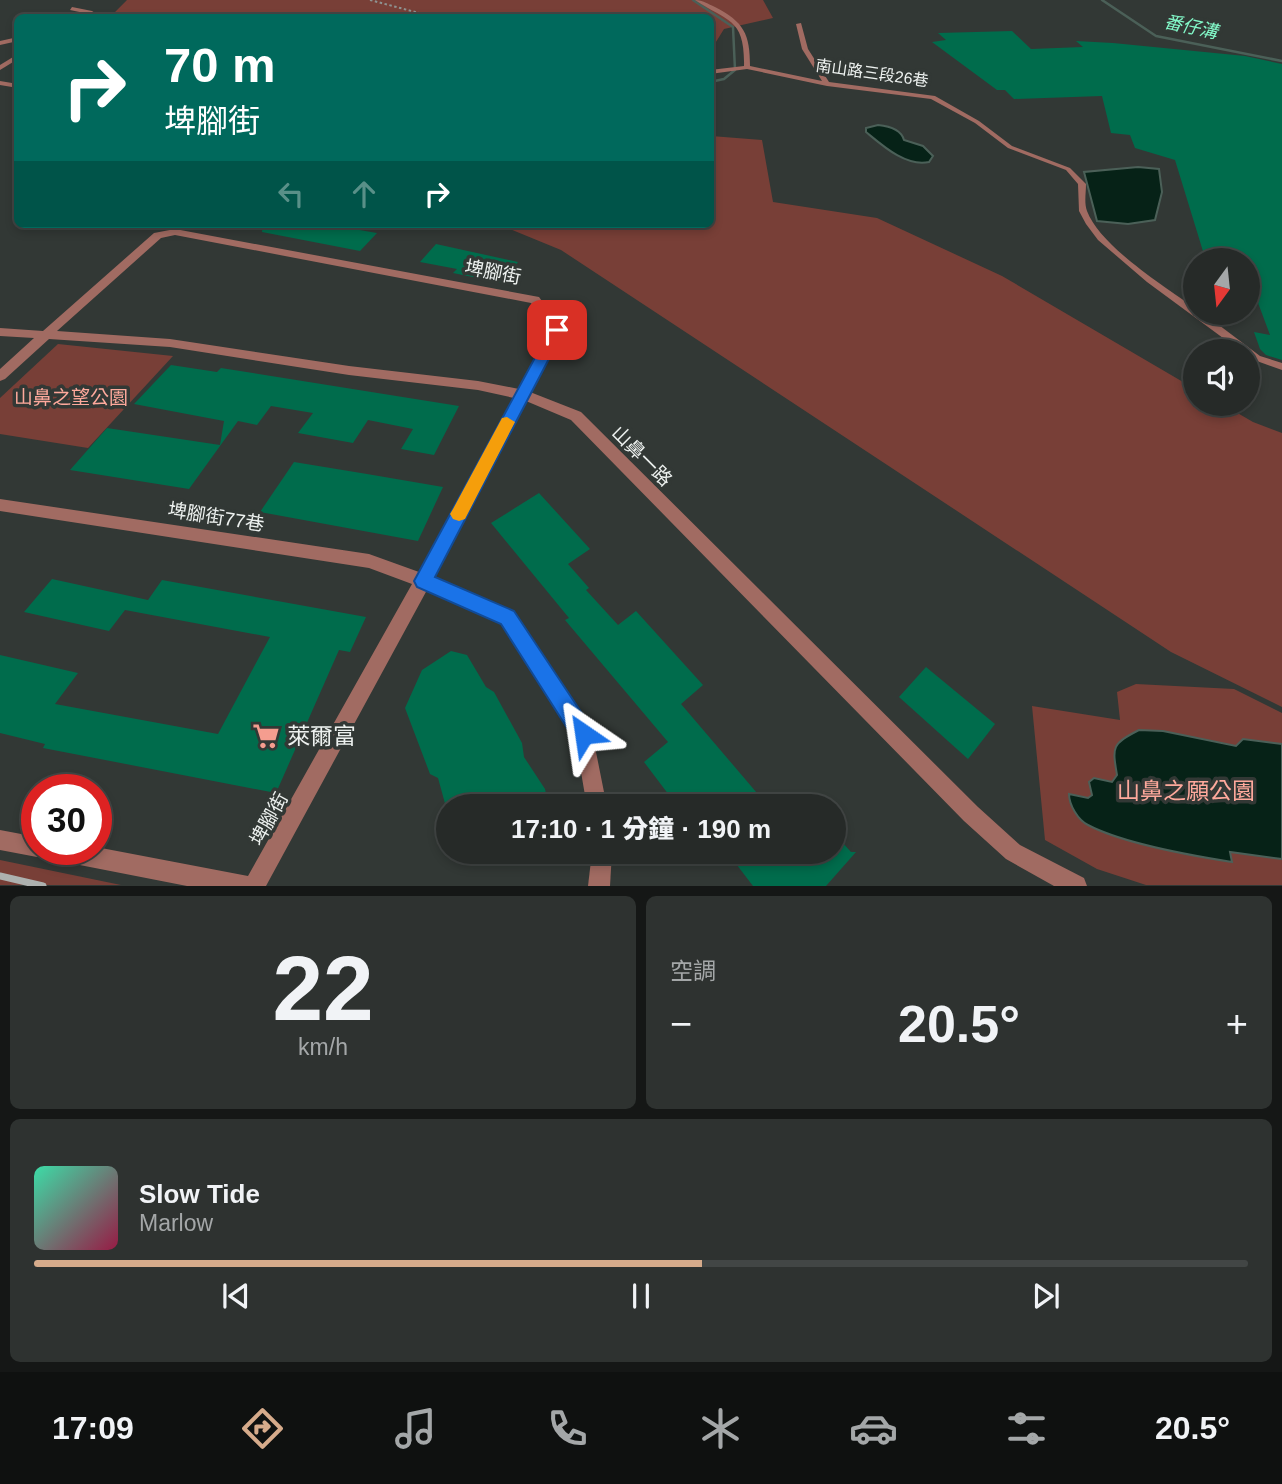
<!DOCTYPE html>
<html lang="zh-TW">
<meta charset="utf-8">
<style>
body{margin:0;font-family:Arial,"Noto Sans TC",sans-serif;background:#2e3230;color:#f1f3f6;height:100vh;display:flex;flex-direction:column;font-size:26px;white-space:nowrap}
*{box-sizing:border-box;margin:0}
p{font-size:23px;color:#a4a7a8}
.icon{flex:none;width:38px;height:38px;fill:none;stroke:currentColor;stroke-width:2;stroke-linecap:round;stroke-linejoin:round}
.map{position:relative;height:886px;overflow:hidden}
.panel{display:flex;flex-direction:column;gap:10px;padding:10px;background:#151716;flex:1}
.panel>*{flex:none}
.banner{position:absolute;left:14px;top:14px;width:700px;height:214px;border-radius:10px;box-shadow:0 4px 10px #0003,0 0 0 2px #424645;background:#00695c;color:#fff;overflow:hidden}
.needle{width:46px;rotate:195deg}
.buttons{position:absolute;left:1183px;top:248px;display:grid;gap:14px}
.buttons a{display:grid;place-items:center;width:77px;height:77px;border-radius:50%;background:#262a28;box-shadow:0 4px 10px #0003,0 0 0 2px #424645;font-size:35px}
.speed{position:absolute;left:21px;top:774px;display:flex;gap:14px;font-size:35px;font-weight:700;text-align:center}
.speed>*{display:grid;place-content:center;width:91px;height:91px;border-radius:50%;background:#262a28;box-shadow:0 4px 10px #0003,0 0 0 2px #424645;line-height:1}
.speed .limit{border:10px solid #d22;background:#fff;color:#111}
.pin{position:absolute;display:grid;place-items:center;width:60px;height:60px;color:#fff;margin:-30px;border-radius:14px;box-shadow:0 4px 10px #0006}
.me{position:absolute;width:77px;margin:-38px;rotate:328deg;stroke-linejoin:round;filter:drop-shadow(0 0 5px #0008)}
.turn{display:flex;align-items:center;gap:24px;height:147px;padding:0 35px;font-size:32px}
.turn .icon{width:91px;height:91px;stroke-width:2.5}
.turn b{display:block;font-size:49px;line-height:60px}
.lanes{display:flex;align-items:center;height:66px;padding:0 35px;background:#0003;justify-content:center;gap:35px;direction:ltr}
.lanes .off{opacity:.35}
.big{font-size:52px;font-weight:800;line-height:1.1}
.panel .widget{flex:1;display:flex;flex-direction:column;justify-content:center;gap:10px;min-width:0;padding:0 24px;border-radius:10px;background:#2e3230}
.panel .dial{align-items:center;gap:0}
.dial b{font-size:91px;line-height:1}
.song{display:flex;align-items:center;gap:21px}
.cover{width:84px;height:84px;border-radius:10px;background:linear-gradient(135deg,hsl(160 70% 55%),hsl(340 70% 35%))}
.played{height:7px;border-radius:4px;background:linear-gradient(90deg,#d6ab8b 55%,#424645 55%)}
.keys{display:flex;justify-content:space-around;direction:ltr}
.heat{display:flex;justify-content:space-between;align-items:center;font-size:38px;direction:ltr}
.panel .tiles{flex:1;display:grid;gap:10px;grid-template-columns:1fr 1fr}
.widget:last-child{grid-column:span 2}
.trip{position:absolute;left:436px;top:794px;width:410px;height:70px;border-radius:35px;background:#262a28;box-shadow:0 4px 10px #0003,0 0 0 2px #424645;font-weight:800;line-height:70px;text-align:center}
.menu{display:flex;height:112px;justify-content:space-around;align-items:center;background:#0f1110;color:#a4a7a8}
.menu .icon{width:49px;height:49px}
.menu .active{color:#d6ab8b}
.menu b{font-size:32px;color:#f1f3f6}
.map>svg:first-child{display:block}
</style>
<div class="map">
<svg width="1282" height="886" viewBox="0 0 1282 886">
<rect width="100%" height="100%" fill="#323835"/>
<g fill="#783f37">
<path d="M127,0h636l10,18 -49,11 -13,21 -1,-32h-605l8,-4z"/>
<path d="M711,136l51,4 11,62 104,16 125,58 193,113v15h27l31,18 29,11v274l-111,-55 -610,-402 -63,-26h212z"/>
<path d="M58,344l115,12 -85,92 -88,-14v-36z"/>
<path d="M1136,684l98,5 48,24v172h-136l-49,-16 -52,-29 -13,-134 88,14 -3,-28z"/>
<path d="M0,860l121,25h-121z"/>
</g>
<g fill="#062217" stroke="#4b6058" stroke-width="2">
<path d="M878,125c10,1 23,4 26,15l19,6 10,10 -4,6c-23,5 -46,-16 -63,-30v-4z"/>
<path d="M1138,167l21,2 3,23 -7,28 -27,4 -31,-3 -13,-49z"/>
<path d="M1139,730l24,1 73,15 7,-7 39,5v115l-52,-7 2,10c-38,-6 -110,-19 -144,-37 -10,-5 -19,-20 -19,-31l19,4 4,-3 -3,-13 5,-4 18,4 5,-7c-5,-29 -5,-31 22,-45z"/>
</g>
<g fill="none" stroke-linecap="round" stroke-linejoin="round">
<g stroke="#4b6058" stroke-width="2.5">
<path d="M693,0l40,27 2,43 -11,9 -14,3"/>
<path d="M1102,0l54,36 126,25"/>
</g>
</g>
<g fill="#006c4c">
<path d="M1012,31l19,18 52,-2 -7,-6 37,2 132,13 37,8v296l-16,-5 -6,-6 -6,-17 16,3 -22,-59v-15h-42l-31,-101 -40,-12 -5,-13 -19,-2 -9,-37 -88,3 -9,-9h-8l-65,-48 14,-2 -8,-7z"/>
<path d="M263,224h81l-2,3 35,6 -17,18 -98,-19z"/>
<path d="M436,244l82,18 -3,4 5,1 -13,17 -54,-11 4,-4 -37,-7z"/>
<path d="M171,365l46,7 4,-4 238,38 -25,49 -33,-6 12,-20 -45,-9 -15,23 -55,-10 15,-20 -42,-7 -14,19 -19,-4 -49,68 -119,-19 37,-42 113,17 4,-24 -90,-17z"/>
<path d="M294,462l73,12 76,13 -25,54 -158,-29z"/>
<path d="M539,493l51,56 -22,15 21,24 -3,2 32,35 18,-14 67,74 -22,19 88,103h-91l-34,-45 24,-20 -103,-122 4,-2 -78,-95z"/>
<path d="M52,579l96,21 14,-20 204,37 -16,35 -11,-2 -63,143 -233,-45 2,-4 -45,-11v-78l78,18 -23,31 163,30 52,-97 -145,-27 -16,21 -85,-19z"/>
<path d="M451,651l16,4 19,32 8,5 28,51 2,14 21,32 2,9 -3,9h-98l-8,-29 -8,-4 -25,-66 17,-38z"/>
<path d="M926,667l69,57 -27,35 -69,-62z"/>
<path d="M833,832l18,20h5l-30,34h-73l-26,-34h106z"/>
</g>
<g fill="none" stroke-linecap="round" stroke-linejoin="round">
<path stroke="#8e9391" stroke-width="2" stroke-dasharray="2.5 2.5" stroke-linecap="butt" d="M370,0l49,13h41l17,5"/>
<g fill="#a16b62" fill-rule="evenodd">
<path d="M695,0c8,0 13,4 20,7 29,15 35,27 35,59l72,15 -20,-32 -6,-25 5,-1 7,26 21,33 106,14 44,25 33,25 58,22 16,16c0,9 -2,19 1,27 13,35 78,76 108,97v5h8l57,43 22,7v7l-28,-10 -6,-4v-4h-6l-95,-70 -49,-42 -12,-16 -7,-13 -1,-27 -12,-14 -58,-22 -33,-25 -44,-24 -104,-13 -80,-17 -37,5v-4l34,-4c1,-48 -16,-44 -49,-66z"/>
<path d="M72,7l20,4 3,2 -4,5h-5l3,-4 -19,-4z"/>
<path d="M18,37v4l-18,4v-4z"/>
<path d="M18,54v5l-18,11v-5z"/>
<path d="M0,81l18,3v4l-18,-3z"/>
</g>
<g fill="#a16b62" fill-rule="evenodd">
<path d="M175,229l364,68 24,33 -33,62 51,20 397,395 42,38 64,33 3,8h-33l-48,-27 -42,-38 -393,-401 -45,-19 -93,177 80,34 78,115 16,80h-20l-12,-70 -74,-113 -74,-34 -161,296h-79l-138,-27 -8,-3 -4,1 -37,-7v-20l37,7v12l59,-2 152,29 164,-292 -43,-16 -369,-57v-12l369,55 50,18 95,-174 -36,-8 -129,-15 -179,-28 -121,-8 -44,40 -5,2v-12l34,-31 -34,-2v-8l43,3 111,-98zM175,235l356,68 20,27 -32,59 -41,-8 -129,-15 -179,-27 -113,-8 104,-93z"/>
<path d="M592,852h20l-2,34h-22z"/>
</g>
<path stroke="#adb1af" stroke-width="7" d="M0,876l43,10"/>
</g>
<path fill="#1a73e8" stroke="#114b97" stroke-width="2" d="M557,325l7,5 -129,247 79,34 77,116 4,7 -4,8 -7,3 -8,-3 -75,-118 -84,-37 -3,-6 136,-251z"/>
<path fill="#f59e0b" d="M507,417l8,5 -50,97 -6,2 -6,-2 -3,-5 3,-5 49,-91z"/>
<defs>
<g id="supermarket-bare" transform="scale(2.1)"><path d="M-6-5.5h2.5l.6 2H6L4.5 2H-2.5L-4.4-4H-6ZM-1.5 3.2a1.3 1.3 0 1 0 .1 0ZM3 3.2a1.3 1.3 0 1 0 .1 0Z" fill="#f59d8f" stroke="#323835" stroke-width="2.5" paint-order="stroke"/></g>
</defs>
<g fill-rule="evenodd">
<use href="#supermarket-bare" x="266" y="736"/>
</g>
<g text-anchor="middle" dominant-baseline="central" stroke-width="7" stroke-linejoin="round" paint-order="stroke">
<g font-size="16" fill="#edf1ef" stroke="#323835">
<text transform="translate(872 73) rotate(8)">南山路三段26巷</text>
</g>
<g font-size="18" font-style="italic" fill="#83f9c9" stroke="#323835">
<text transform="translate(1191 27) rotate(12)">番仔溝</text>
</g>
<g font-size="19" fill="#edf1ef" stroke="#323835">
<text transform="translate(493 272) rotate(11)">埤腳街</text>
<text transform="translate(642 456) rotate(45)">山鼻一路</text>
<text transform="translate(216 517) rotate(9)">埤腳街77巷</text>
<text transform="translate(269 819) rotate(-61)">埤腳街</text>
</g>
<g font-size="19" fill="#fea99c" stroke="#323835">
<text x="71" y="397">山鼻之望公園</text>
</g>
<g font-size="23" fill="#edf1ef" stroke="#323835" text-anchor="start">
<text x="287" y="736">萊爾富</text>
</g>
<g font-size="23" fill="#fea99c" stroke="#323835">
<text x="1186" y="791">山鼻之願公園</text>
</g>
</g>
</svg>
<div class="buttons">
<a><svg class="needle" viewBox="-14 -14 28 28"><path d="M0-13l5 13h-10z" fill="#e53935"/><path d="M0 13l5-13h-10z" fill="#a4a7a8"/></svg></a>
<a><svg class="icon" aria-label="sound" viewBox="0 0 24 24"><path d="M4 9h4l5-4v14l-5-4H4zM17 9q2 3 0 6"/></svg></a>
</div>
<div class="speed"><div class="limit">30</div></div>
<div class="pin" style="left:557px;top:330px;background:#d93025"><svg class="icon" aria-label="arrive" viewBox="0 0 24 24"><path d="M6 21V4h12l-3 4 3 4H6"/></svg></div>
<svg class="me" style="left:584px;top:734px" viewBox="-20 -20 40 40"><path d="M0-17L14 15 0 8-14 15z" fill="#1a73e8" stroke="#fff" stroke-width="4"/></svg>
<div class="trip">17:10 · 1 分鐘 · 190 m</div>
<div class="banner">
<div class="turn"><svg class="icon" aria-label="right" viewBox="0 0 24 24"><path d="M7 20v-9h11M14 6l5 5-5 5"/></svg><div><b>70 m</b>埤腳街</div></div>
<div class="lanes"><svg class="icon off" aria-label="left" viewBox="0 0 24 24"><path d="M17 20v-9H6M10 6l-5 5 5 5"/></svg><svg class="icon off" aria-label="ahead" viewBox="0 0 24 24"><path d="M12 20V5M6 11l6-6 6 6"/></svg><svg class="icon" aria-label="right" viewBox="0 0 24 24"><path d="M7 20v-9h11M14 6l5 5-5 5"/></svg></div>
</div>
</div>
<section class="panel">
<div class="tiles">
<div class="widget dial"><b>22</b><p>km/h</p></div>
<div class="widget"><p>空調</p>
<div class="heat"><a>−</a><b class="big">20.5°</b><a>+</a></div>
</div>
<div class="widget">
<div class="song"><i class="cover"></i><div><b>Slow Tide</b><p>Marlow</p></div></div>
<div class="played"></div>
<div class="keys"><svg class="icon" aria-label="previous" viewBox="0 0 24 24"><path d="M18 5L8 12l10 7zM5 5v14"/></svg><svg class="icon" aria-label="pause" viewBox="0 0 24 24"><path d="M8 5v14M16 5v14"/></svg><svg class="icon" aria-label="next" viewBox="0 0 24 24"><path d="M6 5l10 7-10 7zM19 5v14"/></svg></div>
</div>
</div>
</section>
<nav class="menu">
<b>17:09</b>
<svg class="icon active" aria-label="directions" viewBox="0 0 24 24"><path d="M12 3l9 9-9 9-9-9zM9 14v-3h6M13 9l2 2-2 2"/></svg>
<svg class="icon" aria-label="music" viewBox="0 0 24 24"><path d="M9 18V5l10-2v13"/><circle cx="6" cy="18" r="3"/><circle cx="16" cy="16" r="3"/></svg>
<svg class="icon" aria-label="phone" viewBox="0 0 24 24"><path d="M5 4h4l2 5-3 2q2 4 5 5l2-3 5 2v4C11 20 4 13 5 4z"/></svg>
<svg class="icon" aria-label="climate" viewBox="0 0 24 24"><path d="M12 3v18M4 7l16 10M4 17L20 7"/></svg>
<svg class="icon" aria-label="car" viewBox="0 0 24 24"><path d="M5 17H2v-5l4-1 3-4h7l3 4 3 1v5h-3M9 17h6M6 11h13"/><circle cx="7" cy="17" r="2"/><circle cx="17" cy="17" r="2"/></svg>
<svg class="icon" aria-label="filters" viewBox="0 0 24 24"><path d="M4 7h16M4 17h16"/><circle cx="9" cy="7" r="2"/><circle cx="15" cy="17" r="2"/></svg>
<b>20.5°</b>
</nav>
